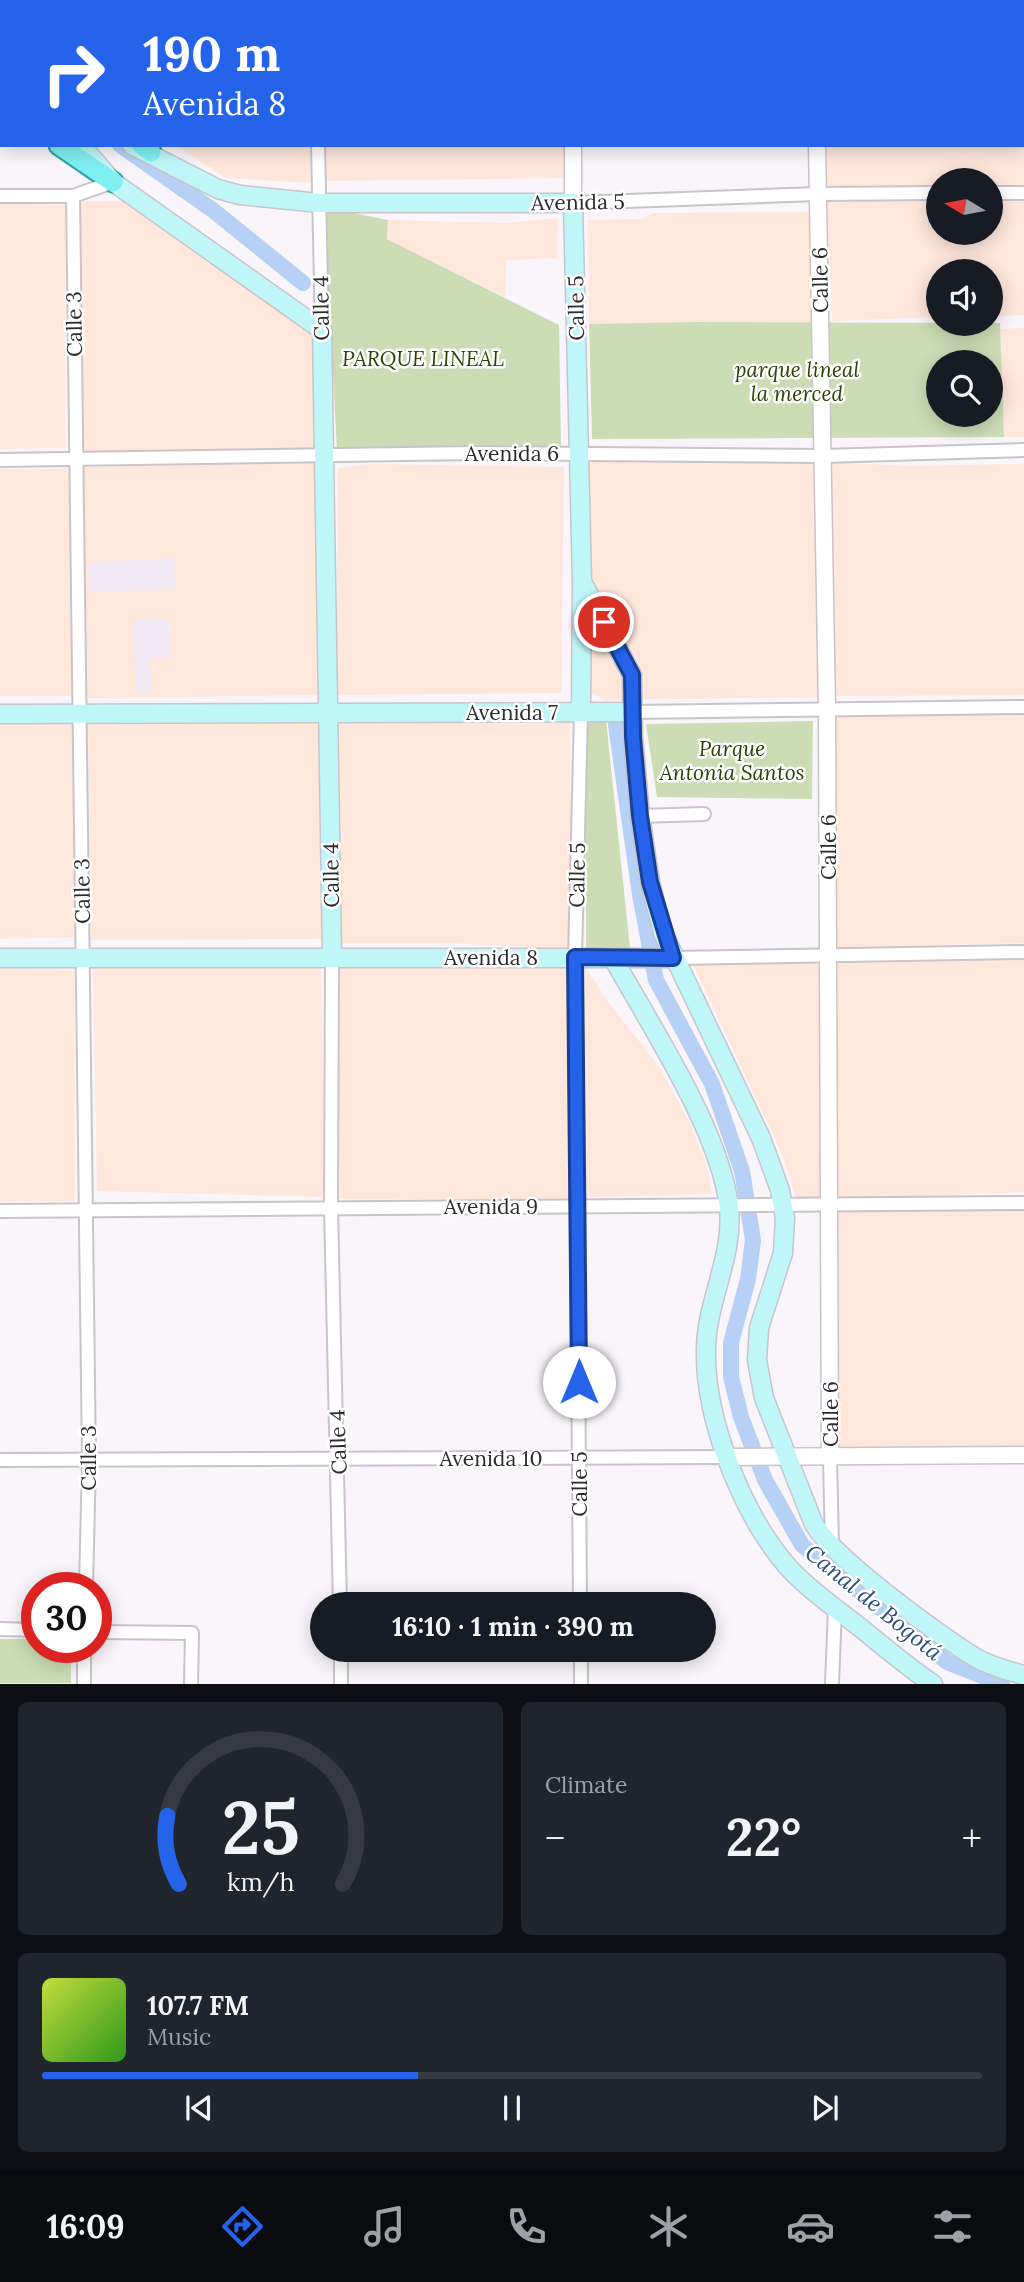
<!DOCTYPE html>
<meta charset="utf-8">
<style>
body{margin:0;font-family:Lora,serif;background:#20242c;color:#f1f3f6;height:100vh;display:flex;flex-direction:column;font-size:26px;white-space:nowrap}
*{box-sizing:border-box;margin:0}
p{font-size:23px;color:#9ea1a6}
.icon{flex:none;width:38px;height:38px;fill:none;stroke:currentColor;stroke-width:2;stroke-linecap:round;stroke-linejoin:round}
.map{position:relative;height:1684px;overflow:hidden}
.panel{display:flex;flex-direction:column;gap:18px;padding:18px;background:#0d0f14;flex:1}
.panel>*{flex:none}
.top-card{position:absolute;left:0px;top:0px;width:1026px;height:147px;box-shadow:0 4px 18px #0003;background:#2563eb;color:#fff;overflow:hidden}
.needle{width:46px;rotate:280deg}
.controls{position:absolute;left:926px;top:168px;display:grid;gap:14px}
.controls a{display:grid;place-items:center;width:77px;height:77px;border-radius:50%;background:#171b24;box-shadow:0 4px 18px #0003;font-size:35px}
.speed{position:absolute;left:21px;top:1572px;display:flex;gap:14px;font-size:35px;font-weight:700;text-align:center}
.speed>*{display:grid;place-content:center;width:91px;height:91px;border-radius:50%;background:#171b24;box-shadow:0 4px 18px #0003;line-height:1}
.speed .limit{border:10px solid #d22;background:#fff;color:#111}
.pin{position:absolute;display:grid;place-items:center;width:60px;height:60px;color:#fff;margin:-30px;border:4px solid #fff;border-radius:50%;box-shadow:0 2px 7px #0007}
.me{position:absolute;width:77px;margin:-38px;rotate:0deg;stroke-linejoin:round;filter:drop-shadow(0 0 5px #0008)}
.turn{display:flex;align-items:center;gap:24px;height:147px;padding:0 28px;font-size:32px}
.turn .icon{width:91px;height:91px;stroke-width:2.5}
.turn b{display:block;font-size:49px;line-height:60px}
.big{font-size:52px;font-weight:700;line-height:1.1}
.panel .widget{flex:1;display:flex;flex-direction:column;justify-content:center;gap:10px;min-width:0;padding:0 24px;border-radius:10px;background:#20242c}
.panel .dial{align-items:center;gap:0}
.dial svg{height:182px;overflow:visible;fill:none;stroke:#363941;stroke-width:7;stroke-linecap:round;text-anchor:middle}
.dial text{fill:#f1f3f6;stroke:none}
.song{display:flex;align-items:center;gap:21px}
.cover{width:84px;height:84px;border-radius:10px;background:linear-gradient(135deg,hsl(70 70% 55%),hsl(110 70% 35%))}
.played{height:7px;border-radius:4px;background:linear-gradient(90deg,#2563eb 40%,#363941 40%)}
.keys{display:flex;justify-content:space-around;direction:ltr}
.heat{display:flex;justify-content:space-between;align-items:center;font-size:38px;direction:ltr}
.panel .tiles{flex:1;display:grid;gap:18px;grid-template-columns:1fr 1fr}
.widget:last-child{grid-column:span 2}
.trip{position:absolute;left:310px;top:1592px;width:406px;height:70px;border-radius:35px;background:#171b24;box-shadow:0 4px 18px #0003;font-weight:700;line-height:70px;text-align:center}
.dock{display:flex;height:112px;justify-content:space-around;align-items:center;background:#090b0e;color:#9ea1a6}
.dock .icon{width:49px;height:49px}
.dock .selected{color:#2563eb}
.dock b{font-size:32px;color:#f1f3f6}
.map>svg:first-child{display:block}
</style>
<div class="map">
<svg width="1024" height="1684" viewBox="0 0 1024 1684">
<rect width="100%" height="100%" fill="#f9f5fb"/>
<g fill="#ffe7dc">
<path d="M818,0h206v185h-33l-1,-5h-52v6l-115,2 -1,-43h202v-143z"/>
<path d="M175,145h135v38l-84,-5z"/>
<path d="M323,145h245v33l-244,3z"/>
<path d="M1024,197v118l-33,1 -1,-45h-52v46l-106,4 -5,-123h111v35h52l1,-35z"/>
<path d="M78,201h58l178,129v121l-238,8z"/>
<path d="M0,204l65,1v243l-65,1z"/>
<path d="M811,212l1,111 -223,1 -1,-104 56,-1 9,-6z"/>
<path d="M558,218l-1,40 -51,2 -1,37 -118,-58 1,-19 118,3z"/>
<path d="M1024,328v109h-20l-4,-108z"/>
<path d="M587,457l229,5 8,235 -220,3 -14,-8z"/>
<path d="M830,462l78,4 116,-2v231l-191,1z"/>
<path d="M321,463l1,232 -234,3 -6,-231z"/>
<path d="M369,464l195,3 -3,226 -225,2 2,-227z"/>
<path d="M0,469h68l8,227h-76z"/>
<path d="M322,709l5,230 -236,1 -3,-229z"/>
<path d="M76,711l-1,226 -75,2v-226z"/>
<path d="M1024,712v231l-189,4 -1,-230z"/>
<path d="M570,718v231l-118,-6h-111l-6,-222 122,1z"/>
<path d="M1024,956v236l-189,7 3,-241z"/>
<path d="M824,958l-2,241 -26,-1 -13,-42 -92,-196z"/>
<path d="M338,964l235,1 -1,234h-232z"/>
<path d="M93,967l228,1 4,229 -228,-6z"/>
<path d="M585,967l24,36 50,64 33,60 16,45 4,22 -125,3z"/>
<path d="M0,968l74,2 1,231h-75z"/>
<path d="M1024,1207v242l-189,2v-239z"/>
</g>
<g fill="#f0e8f5">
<path d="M174,558l1,30 -86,5 -1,-30z"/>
<path d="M133,619h36l1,39h-20l2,35 -16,1z"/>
</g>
<g fill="#ccddb6" fill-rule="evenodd">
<path d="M324,207l64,13 -1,19 172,86 2,122 -224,3z"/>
<path d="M695,322l305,1 4,114 -412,2 -3,-115zM938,362h52v53h-52z"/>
<path d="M606,720l24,228 -44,1v-226z"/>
<path d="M813,721l-1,78 -155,-2 -11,-73z"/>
<path d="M0,1639h37v8h34v36h-71z"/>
</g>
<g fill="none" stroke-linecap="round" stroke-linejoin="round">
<g stroke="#b7d0f6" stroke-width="16">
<path d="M120,145l94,66 89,72"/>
<path d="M616,725l24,170 16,85 56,104 30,87 11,69 -5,39 -17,64v34l10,40 24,63 37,65 145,117 55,22"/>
</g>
<g stroke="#c8c4ca" stroke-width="16">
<g id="minor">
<path d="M316,0v2"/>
<path d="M318,145l4,185"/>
<path d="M990,193h34"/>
<path d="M0,196h73l40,-14"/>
<path d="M73,196l16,1264 -3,127"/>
<path d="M573,203l245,-9 120,-1"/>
<path d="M0,460l472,-7 351,3 201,-6"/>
<path d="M632,712l392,-5"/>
<path d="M640,816l64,-2"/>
<path d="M332,956l-1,252 9,397"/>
<path d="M673,958l351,-6"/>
<path d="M0,1211l1024,-8"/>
<path d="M830,1456l2,91"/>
<path d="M0,1460l726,-3"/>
<path d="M580,1605l-5,-648 6,-245"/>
<path d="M0,1629l37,1"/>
<path d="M96,1632l96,1 -1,51"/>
<path d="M84,1647v37"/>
<path d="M341,1650v34"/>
<path d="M581,1650v34"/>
<path d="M832,1684l3,-76"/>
</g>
</g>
<g stroke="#c8c4ca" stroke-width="19">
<g id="tertiary">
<path d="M816,0v2"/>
<path d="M574,2v-2"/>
<path d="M817,145l10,565 3,746"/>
<path d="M573,203v-58"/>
<path d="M726,1457l298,-2"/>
</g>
</g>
<g stroke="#c8c4ca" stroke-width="21">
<g id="secondary">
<path d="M0,67l2,1"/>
<path d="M0,87l2,1"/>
<path d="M81,145l32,37 209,148 10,626"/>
<path d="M132,145l86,44 22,6 79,8h254l9,379 -1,130"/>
<path d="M582,582l50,93 1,62 7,79 10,66 13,51 98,205 19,52 5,28 -2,35 -24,75 -2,32 7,38 49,124c16,33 129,116 165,137 15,8 30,12 46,16"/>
<path d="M0,714l632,-2"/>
<path d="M0,958h673"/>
<path d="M613,958c38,69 107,172 116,249 5,49 -22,93 -23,141 -2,70 36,166 82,219 20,22 46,40 69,58 25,20 49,41 76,59"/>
</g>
</g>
<g stroke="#2ba4a5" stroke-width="23">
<g id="primary">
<path d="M26,2l2,-2"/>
<path d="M0,29l2,-2"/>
<path d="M0,105l2,1"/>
<path d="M59,145l54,37"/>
<path d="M142,145l9,7"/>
</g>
</g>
<use href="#minor" stroke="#fff" stroke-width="12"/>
<use href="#tertiary" stroke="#fff" stroke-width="16"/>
<use href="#secondary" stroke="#bff7f8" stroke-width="18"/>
<use href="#primary" stroke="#80eff0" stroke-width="19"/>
</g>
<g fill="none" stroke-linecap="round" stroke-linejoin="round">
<g stroke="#184099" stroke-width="18">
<path id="route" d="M579,1382l-4,-425 98,1 -23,-76 -10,-66 -7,-79 -1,-62 -28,-53"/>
</g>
<use href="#route" stroke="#2563eb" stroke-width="12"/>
</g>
<g text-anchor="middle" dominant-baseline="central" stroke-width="5" stroke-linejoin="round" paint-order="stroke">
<g font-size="21" fill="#2b2a2c" stroke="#fff">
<text transform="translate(578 202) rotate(-1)">Avenida 5</text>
<text transform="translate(820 280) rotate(-91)">Calle 6</text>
<text transform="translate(321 308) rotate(-91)">Calle 4</text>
<text transform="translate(576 308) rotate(-91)">Calle 5</text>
<text transform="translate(74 324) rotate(-91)">Calle 3</text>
<text x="512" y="453">Avenida 6</text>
<text x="512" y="712">Avenida 7</text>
<text transform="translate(828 847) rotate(-90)">Calle 6</text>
<text transform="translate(331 875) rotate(-91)">Calle 4</text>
<text transform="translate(577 875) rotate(-89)">Calle 5</text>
<text transform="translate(82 891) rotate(-91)">Calle 3</text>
<text x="491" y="957">Avenida 8</text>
<text x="491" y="1206">Avenida 9</text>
<text transform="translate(830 1414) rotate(-90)">Calle 6</text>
<text transform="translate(338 1442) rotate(-92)">Calle 4</text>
<text transform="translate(88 1458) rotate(-90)">Calle 3</text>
<text x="491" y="1458">Avenida 10</text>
<text transform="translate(579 1484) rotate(-90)">Calle 5</text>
</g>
<g font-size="21" font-style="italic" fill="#2d4100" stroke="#fff">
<text x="423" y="358">PARQUE LINEAL</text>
<text x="797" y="369">parque lineal<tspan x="797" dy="24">la merced</tspan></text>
<text x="732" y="748">Parque<tspan x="732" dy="24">Antonia Santos</tspan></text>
</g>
<g font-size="23" font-style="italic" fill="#2d4d7d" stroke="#fff">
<text transform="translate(874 1602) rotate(39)">Canal de Bogotá</text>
</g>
</g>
</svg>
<div class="controls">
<a><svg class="needle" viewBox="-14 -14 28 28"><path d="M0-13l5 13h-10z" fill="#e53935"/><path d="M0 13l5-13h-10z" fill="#9ea1a6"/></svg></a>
<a><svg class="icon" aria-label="sound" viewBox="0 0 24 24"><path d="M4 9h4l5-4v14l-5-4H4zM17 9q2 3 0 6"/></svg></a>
<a><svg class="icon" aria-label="search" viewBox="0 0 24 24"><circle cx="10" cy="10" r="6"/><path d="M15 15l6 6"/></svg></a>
</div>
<div class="speed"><div class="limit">30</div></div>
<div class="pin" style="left:604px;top:622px;background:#d93025"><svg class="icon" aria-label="arrive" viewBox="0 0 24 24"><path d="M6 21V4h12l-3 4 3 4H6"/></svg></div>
<svg class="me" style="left:579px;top:1382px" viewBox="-20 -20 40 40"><circle r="19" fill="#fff"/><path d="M0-13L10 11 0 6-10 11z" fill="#2563eb"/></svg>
<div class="trip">16:10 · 1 min · 390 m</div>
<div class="top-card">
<div class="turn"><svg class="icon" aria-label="right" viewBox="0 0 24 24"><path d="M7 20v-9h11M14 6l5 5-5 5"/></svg><div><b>190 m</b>Avenida 8</div></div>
</div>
</div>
<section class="panel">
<div class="tiles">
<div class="widget dial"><svg viewBox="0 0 100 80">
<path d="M14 69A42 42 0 1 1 86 69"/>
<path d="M14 69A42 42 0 0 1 9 39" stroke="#2563eb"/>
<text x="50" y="56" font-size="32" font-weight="700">25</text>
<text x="50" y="72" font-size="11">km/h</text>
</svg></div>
<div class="widget"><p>Climate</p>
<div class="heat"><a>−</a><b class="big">22°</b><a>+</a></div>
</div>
<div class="widget">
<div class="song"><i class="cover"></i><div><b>107.7 FM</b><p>Music</p></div></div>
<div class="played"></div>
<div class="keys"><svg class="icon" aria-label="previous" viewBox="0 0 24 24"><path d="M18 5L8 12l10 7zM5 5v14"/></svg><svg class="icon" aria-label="pause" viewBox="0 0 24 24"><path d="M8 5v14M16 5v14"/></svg><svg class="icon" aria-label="next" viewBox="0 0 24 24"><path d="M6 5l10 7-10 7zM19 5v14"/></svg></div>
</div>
</div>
</section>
<nav class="dock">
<b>16:09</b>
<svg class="icon selected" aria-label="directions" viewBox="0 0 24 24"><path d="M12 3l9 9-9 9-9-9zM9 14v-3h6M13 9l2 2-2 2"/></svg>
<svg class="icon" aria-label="music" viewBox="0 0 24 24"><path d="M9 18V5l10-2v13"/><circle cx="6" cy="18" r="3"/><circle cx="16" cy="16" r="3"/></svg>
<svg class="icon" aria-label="phone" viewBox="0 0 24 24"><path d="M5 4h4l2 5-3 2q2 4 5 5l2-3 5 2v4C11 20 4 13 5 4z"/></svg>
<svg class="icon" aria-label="climate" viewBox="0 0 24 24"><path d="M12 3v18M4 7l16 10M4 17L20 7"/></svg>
<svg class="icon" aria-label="car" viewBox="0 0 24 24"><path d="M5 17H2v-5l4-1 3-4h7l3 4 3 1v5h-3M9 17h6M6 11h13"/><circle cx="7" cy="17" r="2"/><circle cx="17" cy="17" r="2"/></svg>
<svg class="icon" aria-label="filters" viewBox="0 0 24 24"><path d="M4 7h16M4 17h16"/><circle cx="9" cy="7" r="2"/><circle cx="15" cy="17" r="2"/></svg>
</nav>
